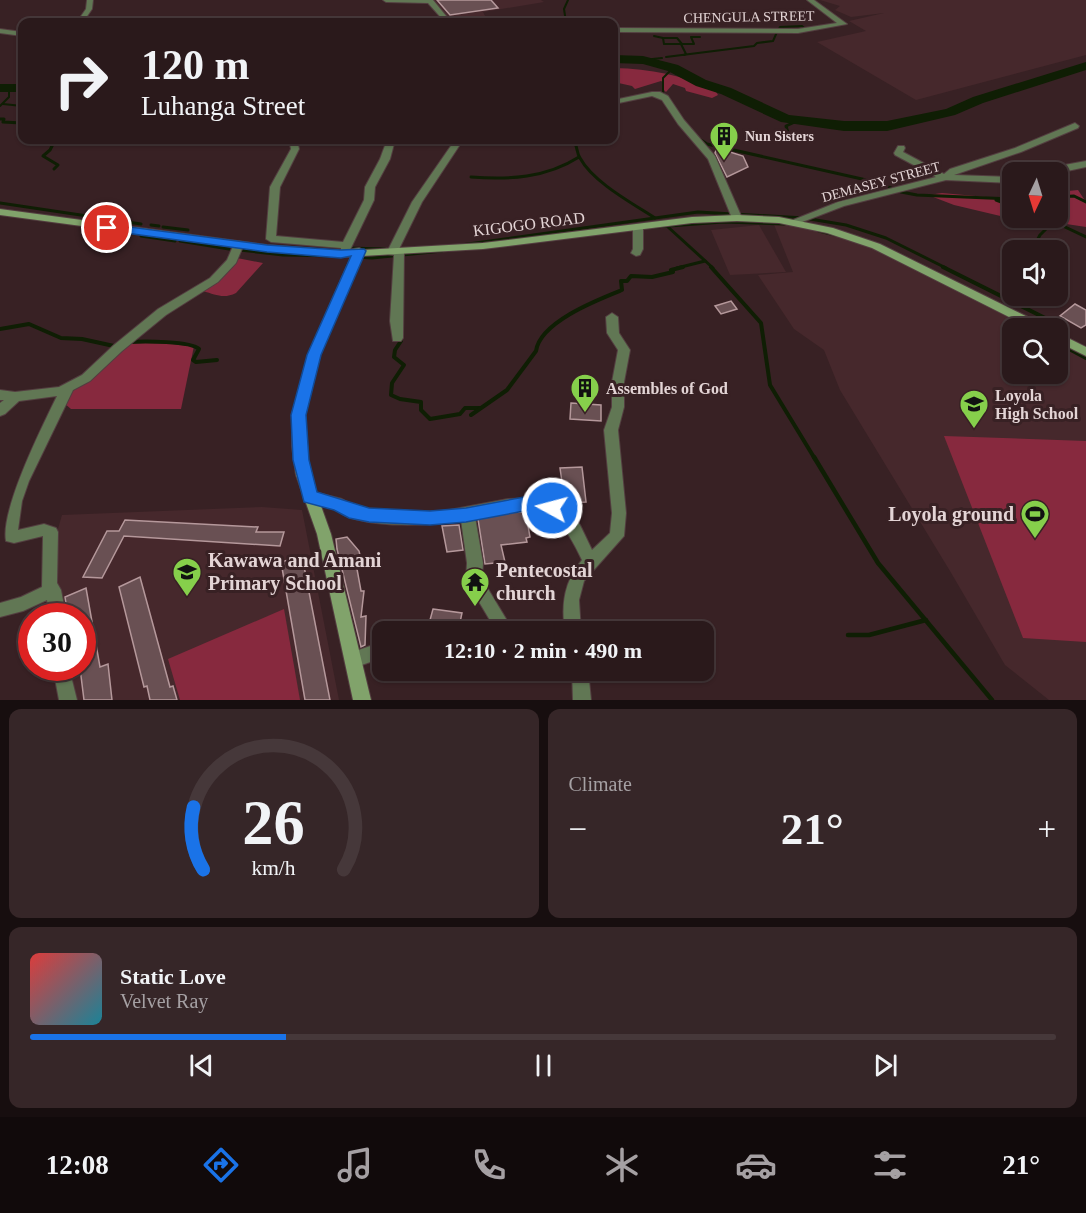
<!DOCTYPE html>
<meta charset="utf-8">
<style>
body{margin:0;font-family:"Times New Roman",serif;background:#362628;color:#f1f3f6;height:100vh;display:flex;flex-direction:column;font-size:22px;white-space:nowrap}
*{box-sizing:border-box;margin:0}
p{font-size:20px;color:#a5a0a3}
.icon{flex:none;width:33px;height:33px;fill:none;stroke:currentColor;stroke-width:2;stroke-linecap:round;stroke-linejoin:round}
.map{position:relative;height:700px;overflow:hidden}
.details{display:flex;flex-direction:column;gap:9px;padding:9px;background:#170e0f;flex:1}
.details>*{flex:none}
.banner{position:absolute;left:18px;top:18px;width:600px;height:126px;border-radius:12px;box-shadow:0 2px 4px #0004,0 0 0 2px #46383a;background:#2a191b;color:#f1f3f6;overflow:hidden}
.needle{width:39px;rotate:184deg}
.buttons{position:absolute;left:1002px;top:162px;display:grid;gap:12px}
.buttons a{display:grid;place-items:center;width:66px;height:66px;border-radius:12px;background:#2a191b;box-shadow:0 2px 4px #0004,0 0 0 2px #46383a;font-size:30px}
.speed{position:absolute;left:18px;top:603px;display:flex;gap:12px;font-size:30px;font-weight:700;text-align:center}
.speed>*{display:grid;place-content:center;width:78px;height:78px;border-radius:50%;background:#2a191b;box-shadow:0 2px 4px #0004,0 0 0 2px #46383a;line-height:1}
.speed .limit{border:9px solid #d22;background:#fff;color:#111}
.pin{position:absolute;display:grid;place-items:center;width:51px;height:51px;color:#fff;margin:-26px;border:3px solid #fff;border-radius:50%;box-shadow:0 2px 6px #0007}
.me{position:absolute;width:66px;margin:-33px;rotate:277deg;stroke-linejoin:round;filter:drop-shadow(0 0 4px #0008)}
.turn{display:flex;align-items:center;gap:21px;height:126px;padding:0 24px;font-size:27px}
.turn .icon{width:78px;height:78px;stroke-width:2.5}
.turn b{display:block;font-size:42px;line-height:51px}
.big{font-size:45px;font-weight:700;line-height:1.1}
.details .widget{flex:1;display:flex;flex-direction:column;justify-content:center;gap:9px;min-width:0;padding:0 21px;border-radius:12px;background:#362628}
.details .dial{align-items:center;gap:0}
.dial svg{height:156px;overflow:visible;fill:none;stroke:#46383a;stroke-width:7;stroke-linecap:round;text-anchor:middle}
.dial text{fill:#f1f3f6;stroke:none}
.song{display:flex;align-items:center;gap:18px}
.cover{width:72px;height:72px;border-radius:9px;background:linear-gradient(135deg,hsl(0 70% 55%),hsl(190 70% 35%))}
.played{height:6px;border-radius:3px;background:linear-gradient(90deg,#1a73e8 25%,#46383a 25%)}
.keys{display:flex;justify-content:space-around;direction:ltr}
.heat{display:flex;justify-content:space-between;align-items:center;font-size:33px;direction:ltr}
.details .tiles{flex:1;display:grid;gap:9px;grid-template-columns:1fr 1fr}
.widget:last-child{grid-column:span 2}
.trip{position:absolute;left:372px;top:621px;width:342px;height:60px;border-radius:12px;background:#2a191b;box-shadow:0 2px 4px #0004,0 0 0 2px #46383a;font-weight:700;line-height:60px;text-align:center}
.tab-bar{display:flex;height:96px;justify-content:space-around;align-items:center;background:#110a0b;color:#a5a0a3}
.tab-bar .icon{width:42px;height:42px}
.tab-bar .on{color:#1a73e8}
.tab-bar b{font-size:27px;color:#f1f3f6}
.map>svg:first-child{display:block}
</style>
<div class="map">
<svg width="1086" height="700" viewBox="0 0 1086 700">
<rect width="100%" height="100%" fill="#382124"/>
<g fill="#46282c">
<path d="M433,0h108l3,2 -61,10 5,10h-37z"/>
<path d="M820,0h266v55l-170,45 -99,-58 49,-11 -17,-10 35,-8 -33,4 -16,-7 5,-4z"/>
<path d="M773,222l60,11 33,13 55,23 113,59h-22v46h46v-34l28,15v345h-37l-44,-35 -55,-94 -110,-181 -16,-40 -30,-21 -36,-54 35,-3z"/>
<path d="M759,225l27,47 -56,3 -19,-45z"/>
<path d="M262,507l40,3 37,190h-265l-6,-32h14v-52h-24l-3,-77 7,-24z"/>
</g>
<g fill="#87293e">
<path d="M614,68c37,1 68,7 101,22l3,5 -6,3 -26,-7 -1,-3 -12,-4 -7,8 -3,-3v-7l-2,-1 -26,8 -3,-3 -18,-4z"/>
<path d="M1078,190l8,12v25l-59,-9h31v-26z"/>
<path d="M942,193l56,5 14,-2v22h10l-9,1 -59,-14 -26,-10z"/>
<path d="M237,258l26,5 -27,30c-12,6 -20,2 -33,-2z"/>
<path d="M130,340l64,6 -13,63h-110l-7,-6 10,-17z"/>
<path d="M944,436l142,5v201l-63,-4z"/>
<path d="M284,609l16,91h-120l-12,-41z"/>
</g>
<g fill="none" stroke-linecap="round" stroke-linejoin="round">
<g stroke="#0f1e04" stroke-width="2">
<path d="M566,22l-2,-13 4,-9"/>
<path d="M710,29h19"/>
<path d="M779,29l1,-2 22,-1 4,4"/>
<path d="M654,36l9,2"/>
<path d="M684,55l2,-1 -5,-10h-17l-1,-6h14l5,6h12l-3,-7h9"/>
<path d="M666,57l88,-11 3,-3 16,-2 4,-9 3,-1"/>
<path d="M643,60l19,-2"/>
<path d="M666,97l-3,-4v-15l10,-10"/>
<path d="M3,104l19,2"/>
<path d="M0,106l9,-9v-9"/>
</g>
<g stroke="#0f1e04" stroke-width="3">
<path d="M0,119h4l-1,3 19,1"/>
<path d="M799,120l-13,6 2,7 12,8"/>
<path d="M775,134l13,-1"/>
<path d="M698,138l9,6 155,35 29,9"/>
<path d="M573,140c5,6 3,12 7,18 13,24 52,45 75,60"/>
<path d="M54,169l4,-4 -15,-9 7,-6 5,-10"/>
<path d="M471,177c38,3 75,1 108,-20"/>
<path d="M901,192l16,3 95,4"/>
<path d="M1058,197l16,-1 12,6"/>
<path d="M996,200l16,6"/>
<path d="M0,203l141,21"/>
<path d="M1046,218l40,19"/>
<path d="M151,225l8,1"/>
<path d="M163,227l25,3"/>
<path d="M655,227l68,-5 62,2"/>
<path d="M668,227l45,41"/>
<path d="M819,231l16,4"/>
<path d="M141,236l34,5"/>
<path d="M180,241l49,8"/>
<path d="M1038,242l18,8"/>
<path d="M461,245l237,-33 106,6 42,7 40,13 60,30"/>
<path d="M347,248l38,1"/>
<path d="M240,250l43,5 60,1"/>
<path d="M1032,250l8,-15 9,-9v-3l-10,-5"/>
<path d="M357,257l15,1 70,-7"/>
<path d="M677,268l28,-7"/>
</g>
<g stroke="#0f1e04" stroke-width="4">
<path d="M711,267l50,56 9,62 45,74"/>
<path d="M943,267l112,56"/>
<path d="M0,329l29,-5 32,14 21,1 32,7"/>
<path d="M401,341l-6,9 -1,7 10,8 -12,18 -1,12 9,4 21,3v8l9,9 30,-5 5,-6h15"/>
<path d="M130,342c13,-1 61,-1 69,7l-6,11 3,2 21,-2"/>
<path d="M1058,343l28,15"/>
<path d="M471,415l36,-25 29,-39c4,-29 61,-51 86,-61l-1,-9h6l4,-5 21,1 21,-5 -2,-2 12,-3"/>
</g>
<g stroke="#0f1e04" stroke-width="4.5">
<path d="M814,457l64,106 114,137"/>
<path d="M848,635h21l57,-15"/>
</g>
<g fill="#0f1e04" fill-rule="evenodd">
<path d="M614,55l29,1 35,9 28,15 25,8 58,27 55,6h43l59,-12 27,-12 113,-35v8l-103,33 -28,12 -68,16h-43l-63,-9 -60,-28 -25,-8 -28,-15 -25,-7 -29,-1z"/>
<rect x="0" y="84" width="22" height="8"/>
</g>
</g>
<g fill="#695053" stroke="#b5989b" stroke-width="1.5">
<path d="M437,0h54l7,8 -48,7z"/>
<path d="M717,148l26,8 5,11 -21,10 -12,-24z"/>
<path d="M731,301l6,8 -16,5 -6,-8z"/>
<path d="M1075,304l11,6v15l-5,3 -21,-12z"/>
<path d="M571,403l30,2v16l-31,-2z"/>
<path d="M582,467l4,35 -21,1 -5,-35z"/>
<path d="M514,512h19l1,7 -7,1 3,17 -4,1 1,4 -26,3 4,17 -20,2 -7,-45z"/>
<path d="M125,520l133,7 -2,5h28l-4,14 -156,-10 -22,42 -19,-1 24,-46h12z"/>
<path d="M459,525l4,25 -16,2 -5,-26z"/>
<path d="M347,537l12,14 2,8 6,-2 1,10 -11,2 4,22h3l-3,26 5,-1 -1,29 -4,2 -24,-98 -1,-10z"/>
<path d="M302,556l28,144h-25l-24,-138z"/>
<path d="M140,577l30,110 3,-1 4,14h-27l-3,-14 -3,1 -25,-100z"/>
<path d="M86,588l14,79 8,-3 4,36h-28l-4,-32h2v-52h-14l-3,-19z"/>
<path d="M433,609l29,4 -4,19 -31,-1z"/>
</g>
<g fill="none" stroke-linecap="round" stroke-linejoin="round">
<g stroke="#533e40" stroke-width="2">
<g id="street">
<path d="M87,0h6l-1,9 -9,13h-6l9,-13z"/>
<path d="M383,0h50l18,22h-6l-17,-19 -42,-1z"/>
<path d="M807,0h7l33,24 -49,9 -184,-1v-4l184,1 39,-6z"/>
<path d="M0,29l22,3v4l-22,-3z"/>
<path d="M652,92h8l8,4 16,24 31,36 27,62 -1,2h-8l-1,-2 -24,-59 -30,-35 -16,-24 -10,-4 -38,8v-4z"/>
<path d="M1075,123l4,3 -1,2 -57,24 -67,23 58,2v6l-66,-3 -102,26 -47,18 -4,1 -5,-3 50,-20 98,-25 -41,-22 -1,-2 4,-7h6l1,2 -2,4 41,22 6,-5 65,-21z"/>
<path d="M289,140h8l2,9 -19,38 -4,49 67,6 21,-42 1,-13 15,-28 7,-19h8l-5,19 -15,28 -1,13 -25,52h-8v-4l-70,-6 -5,-3 4,-52 21,-38z"/>
<path d="M455,140h8l-41,62 -23,47 5,3 -1,86 -2,3h-8l-3,-20 4,-66 -6,-1 -1,-2 25,-50z"/>
<path d="M1086,161v6l-28,6 -11,-1 12,-6z"/>
<path d="M638,224l5,3v22l-3,6 -4,1 -5,-3 2,-4v-22z"/>
<path d="M239,241l5,3 -8,19 -18,19 -52,33 -44,36 -32,30 -17,9 -44,91 -7,20 -4,29 26,-6 12,4 2,4 -1,51 4,7 5,26h-16l-3,-16 -24,11 -23,6v-14l21,-6 21,-10 1,-51 -29,7 -8,-2c-6,-31 37,-116 51,-145l-38,5 -14,13 -5,2v-13l4,-3h-4v-10l15,2 44,-5 23,-12 32,-30 44,-36 52,-31 17,-18 7,-16z"/>
<path d="M612,313l6,4 1,16 11,17 -6,32v25l-6,23 8,83 -2,23 -40,45 -5,19 2,32h-16c-4,-28 -1,-50 17,-72 -29,-62 -46,-55 -107,-43l8,46 -1,16 32,53h-17l-31,-52 1,-17 -6,-43c-32,6 -88,8 -117,-5 -4,-2 -7,-6 -12,-8 -8,-3 -18,-3 -27,-6l-2,-4 2,-4 5,-2 32,8 14,8 45,5 43,-1 64,-12 30,-1 17,5 14,9 11,13 12,25 18,-17 2,-20 -8,-83 8,-23v-25l6,-32 -11,-17 -1,-16z"/>
<path d="M382,642v16l-29,10 -6,-2 -2,-6 2,-6z"/>
<path d="M53,668h16l8,32h-18z"/>
<path d="M572,670h16l3,30h-18z"/>
</g>
</g>
<g stroke="#533e40" stroke-width="2">
<g id="secondary">
<path d="M0,209l267,36 74,6 18,-3 4,2 120,-7 209,-26 45,-2 42,2 54,11 47,16 164,81 2,3h-15l-159,-80 -45,-15 -48,-10 -42,-2 -45,2 -209,26 -121,7 -42,99 -16,60 2,31 4,29 21,59 40,166h-18l-36,-166 -21,-59 -4,-29v-31l16,-60 43,-98 -84,-6 -267,-36z"/>
<path d="M1058,333l28,14v9l-28,-14z"/>
</g>
</g>
<use href="#street" fill="#617754" fill-rule="evenodd"/>
<use href="#secondary" fill="#81a36b" fill-rule="evenodd"/>
</g>
<path fill="#1a73e8" stroke="#114b97" stroke-width="1.5" d="M107,224l160,21 74,5 23,-1 2,2 -45,104 -15,60 3,45 8,32 52,16 61,3 36,-3 58,-11 34,6 2,5 -2,5 -6,2 -28,-4 -58,11 -36,3 -61,-3 -20,-4 -15,-8 -30,-8 -11,-42 -2,-45 16,-60 44,-99 -10,2 -74,-6 -164,-22v-5z"/>
<defs>
<g id="building-pin" transform="scale(1.5)"><path d="M0 17L-7.5 6A9.5 9.5 0 1 1 7.5 6Z" fill="#86cf4b" stroke="#382124"/><path d="M-4-6H4V6H1V3H-1V6H-4ZM-2.5-4.3h1.7v1.8h-1.7ZM.8-4.3h1.7v1.8H.8ZM-2.5-1h1.7V.8h-1.7ZM.8-1h1.7V.8H.8Z" fill="#111"/></g>
<g id="school-pin" transform="scale(1.5)"><path d="M0 17L-7.5 6A9.5 9.5 0 1 1 7.5 6Z" fill="#86cf4b" stroke="#382124"/><path d="M0-5L7-2L0 1L-7-2ZM-4 1L0 2.5L4 1V4Q0 6-4 4Z" fill="#111"/></g>
<g id="stadium-pin" transform="scale(1.5)"><path d="M0 17L-7.5 6A9.5 9.5 0 1 1 7.5 6Z" fill="#86cf4b" stroke="#382124"/><path d="M0-5a6.5 5 0 1 0 0 10a6.5 5 0 1 0 0-10ZM-3.5-1.8h7v3.6h-7Z" fill="#111"/></g>
<g id="temple-pin" transform="scale(1.5)"><path d="M0 17L-7.5 6A9.5 9.5 0 1 1 7.5 6Z" fill="#86cf4b" stroke="#382124"/><path d="M0-6L5-2H3V0L6.5 2.5H4V6H1.5V3h-3V6H-4V2.5H-6.5L-3 0V-2H-5Z" fill="#111"/></g>
</defs>
<g fill-rule="evenodd">
<use href="#building-pin" x="724" y="136"/>
<use href="#building-pin" x="585" y="388"/>
<use href="#school-pin" x="974" y="404"/>
<use href="#stadium-pin" x="1035" y="514"/>
<use href="#school-pin" x="187" y="572"/>
<use href="#temple-pin" x="475" y="582"/>
</g>
<g text-anchor="middle" dominant-baseline="central" stroke-width="6" stroke-linejoin="round" paint-order="stroke">
<g font-size="14" fill="#e3d4d5" stroke="#382124">
<text transform="translate(749 17) rotate(-1)">CHENGULA STREET</text>
<text transform="translate(881 182) rotate(-15)">DEMASEY STREET</text>
</g>
<g font-size="14" font-weight="bold" fill="#e3d4d5" stroke="#382124" text-anchor="start">
<text x="745" y="136">Nun Sisters</text>
</g>
<g font-size="16" fill="#e3d4d5" stroke="#382124">
<text transform="translate(529 224) rotate(-7)">KIGOGO ROAD</text>
</g>
<g font-size="16" font-weight="bold" fill="#e3d4d5" stroke="#382124" text-anchor="start">
<text x="606" y="388">Assembles of God</text>
<text x="995" y="395">Loyola<tspan x="995" dy="18">High School</tspan></text>
</g>
<g font-size="20" font-weight="bold" fill="#e3d4d5" stroke="#382124" text-anchor="start">
<text x="1014" y="514" text-anchor="end">Loyola ground</text>
<text x="208" y="560">Kawawa and Amani<tspan x="208" dy="23">Primary School</tspan></text>
<text x="496" y="570">Pentecostal<tspan x="496" dy="23">church</tspan></text>
</g>
</g>
</svg>
<div class="buttons">
<a><svg class="needle" viewBox="-14 -14 28 28"><path d="M0-13l5 13h-10z" fill="#e53935"/><path d="M0 13l5-13h-10z" fill="#a5a0a3"/></svg></a>
<a><svg class="icon" aria-label="sound" viewBox="0 0 24 24"><path d="M4 9h4l5-4v14l-5-4H4zM17 9q2 3 0 6"/></svg></a>
<a><svg class="icon" aria-label="search" viewBox="0 0 24 24"><circle cx="10" cy="10" r="6"/><path d="M15 15l6 6"/></svg></a>
</div>
<div class="speed"><div class="limit">30</div></div>
<div class="pin" style="left:107px;top:228px;background:#d93025"><svg class="icon" aria-label="arrive" viewBox="0 0 24 24"><path d="M6 21V4h12l-3 4 3 4H6"/></svg></div>
<svg class="me" style="left:552px;top:508px" viewBox="-20 -20 40 40"><circle r="17" fill="#1a73e8" stroke="#fff" stroke-width="3"/><path d="M0-11L8 9 0 5-8 9z" fill="#fff"/></svg>
<div class="trip">12:10 · 2 min · 490 m</div>
<div class="banner">
<div class="turn"><svg class="icon" aria-label="right" viewBox="0 0 24 24"><path d="M7 20v-9h11M14 6l5 5-5 5"/></svg><div><b>120 m</b>Luhanga Street</div></div>
</div>
</div>
<section class="details">
<div class="tiles">
<div class="widget dial"><svg viewBox="0 0 100 80">
<path d="M14 69A42 42 0 1 1 86 69"/>
<path d="M14 69A42 42 0 0 1 9 37" stroke="#1a73e8"/>
<text x="50" y="56" font-size="32" font-weight="700">26</text>
<text x="50" y="72" font-size="11">km/h</text>
</svg></div>
<div class="widget"><p>Climate</p>
<div class="heat"><a>−</a><b class="big">21°</b><a>+</a></div>
</div>
<div class="widget">
<div class="song"><i class="cover"></i><div><b>Static Love</b><p>Velvet Ray</p></div></div>
<div class="played"></div>
<div class="keys"><svg class="icon" aria-label="previous" viewBox="0 0 24 24"><path d="M18 5L8 12l10 7zM5 5v14"/></svg><svg class="icon" aria-label="pause" viewBox="0 0 24 24"><path d="M8 5v14M16 5v14"/></svg><svg class="icon" aria-label="next" viewBox="0 0 24 24"><path d="M6 5l10 7-10 7zM19 5v14"/></svg></div>
</div>
</div>
</section>
<nav class="tab-bar">
<b>12:08</b>
<svg class="icon on" aria-label="directions" viewBox="0 0 24 24"><path d="M12 3l9 9-9 9-9-9zM9 14v-3h6M13 9l2 2-2 2"/></svg>
<svg class="icon" aria-label="music" viewBox="0 0 24 24"><path d="M9 18V5l10-2v13"/><circle cx="6" cy="18" r="3"/><circle cx="16" cy="16" r="3"/></svg>
<svg class="icon" aria-label="phone" viewBox="0 0 24 24"><path d="M5 4h4l2 5-3 2q2 4 5 5l2-3 5 2v4C11 20 4 13 5 4z"/></svg>
<svg class="icon" aria-label="climate" viewBox="0 0 24 24"><path d="M12 3v18M4 7l16 10M4 17L20 7"/></svg>
<svg class="icon" aria-label="car" viewBox="0 0 24 24"><path d="M5 17H2v-5l4-1 3-4h7l3 4 3 1v5h-3M9 17h6M6 11h13"/><circle cx="7" cy="17" r="2"/><circle cx="17" cy="17" r="2"/></svg>
<svg class="icon" aria-label="filters" viewBox="0 0 24 24"><path d="M4 7h16M4 17h16"/><circle cx="9" cy="7" r="2"/><circle cx="15" cy="17" r="2"/></svg>
<b>21°</b>
</nav>
